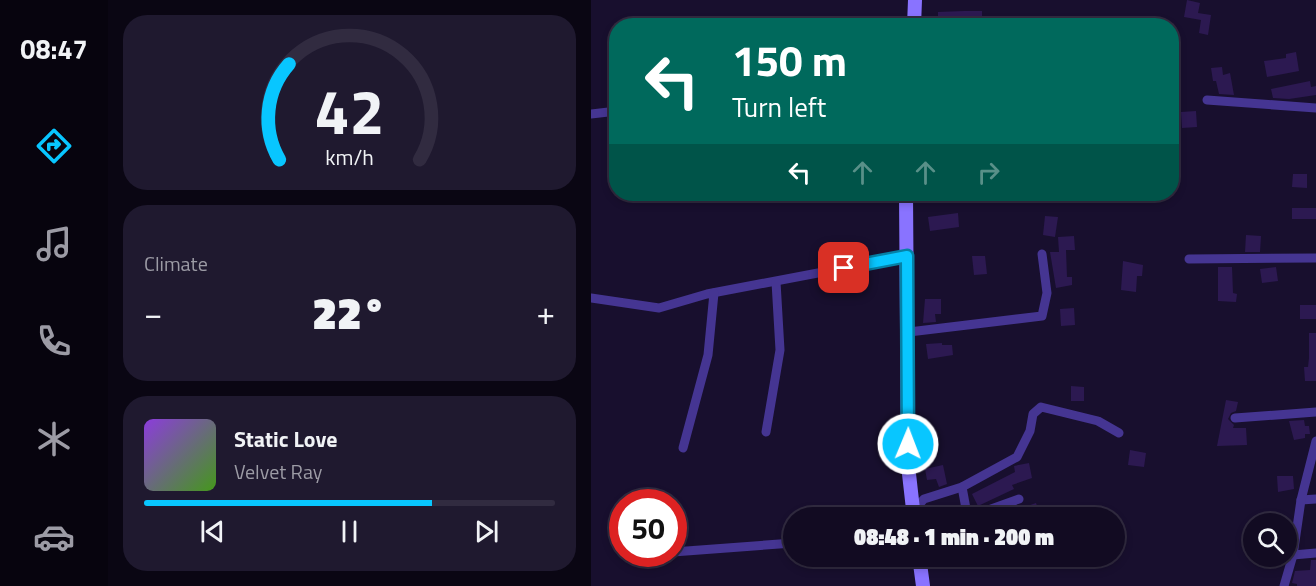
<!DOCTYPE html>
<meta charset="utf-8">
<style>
body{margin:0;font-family:"Titillium Web",sans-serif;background:#1f192f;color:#f1f3f6;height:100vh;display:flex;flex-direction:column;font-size:22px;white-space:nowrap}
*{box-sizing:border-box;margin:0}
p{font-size:20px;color:#9c9ba5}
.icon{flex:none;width:33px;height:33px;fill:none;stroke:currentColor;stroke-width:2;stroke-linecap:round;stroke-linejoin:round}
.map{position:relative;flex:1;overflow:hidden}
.drawer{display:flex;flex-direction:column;gap:15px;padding:15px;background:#0a0613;width:483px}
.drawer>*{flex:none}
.guide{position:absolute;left:18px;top:18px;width:570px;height:183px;border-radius:24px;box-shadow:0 3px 9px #0003,0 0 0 2px #312b40;background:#00695c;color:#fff;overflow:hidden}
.controls{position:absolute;left:652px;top:513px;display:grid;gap:12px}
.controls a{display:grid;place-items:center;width:54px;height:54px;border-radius:50%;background:#120b22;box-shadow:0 3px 9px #0003,0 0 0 2px #312b40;font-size:30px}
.speed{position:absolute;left:18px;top:489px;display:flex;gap:12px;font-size:30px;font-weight:700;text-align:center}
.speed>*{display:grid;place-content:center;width:78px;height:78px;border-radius:50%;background:#120b22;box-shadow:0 3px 9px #0003,0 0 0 2px #312b40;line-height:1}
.speed .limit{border:9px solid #d22;background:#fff;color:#111}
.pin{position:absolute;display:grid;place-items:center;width:51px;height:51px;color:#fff;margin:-26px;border-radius:12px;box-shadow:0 3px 9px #0006}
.me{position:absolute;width:66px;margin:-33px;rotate:1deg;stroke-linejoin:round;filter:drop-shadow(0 0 4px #0008)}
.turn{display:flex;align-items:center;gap:21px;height:126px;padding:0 24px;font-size:27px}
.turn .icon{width:78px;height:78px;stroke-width:2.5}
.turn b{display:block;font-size:42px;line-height:51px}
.lanes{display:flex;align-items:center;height:57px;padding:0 24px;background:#0003;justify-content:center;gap:30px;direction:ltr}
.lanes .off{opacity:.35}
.big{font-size:45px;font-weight:800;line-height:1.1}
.drawer .widget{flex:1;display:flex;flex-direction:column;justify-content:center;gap:9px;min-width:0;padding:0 21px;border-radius:24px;background:#1f192f}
.drawer .dial{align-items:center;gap:0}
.dial svg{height:156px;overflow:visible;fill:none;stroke:#312b40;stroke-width:7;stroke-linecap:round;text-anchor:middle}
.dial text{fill:#f1f3f6;stroke:none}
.song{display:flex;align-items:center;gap:18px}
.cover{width:72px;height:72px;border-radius:9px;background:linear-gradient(135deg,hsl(270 70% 55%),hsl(100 70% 35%))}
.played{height:6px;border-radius:3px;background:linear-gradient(90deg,#08c6ff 70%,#312b40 70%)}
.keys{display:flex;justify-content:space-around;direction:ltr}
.heat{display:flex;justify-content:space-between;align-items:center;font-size:33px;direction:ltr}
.trip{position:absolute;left:192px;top:507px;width:342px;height:60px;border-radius:30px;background:#120b22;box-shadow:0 3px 9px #0003,0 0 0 2px #312b40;font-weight:800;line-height:60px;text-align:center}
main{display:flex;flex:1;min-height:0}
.dock{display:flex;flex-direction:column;width:108px;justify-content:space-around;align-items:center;background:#07040e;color:#9c9ba5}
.dock .icon{width:42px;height:42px}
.dock .current{color:#08c6ff}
.dock b{font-size:27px;color:#f1f3f6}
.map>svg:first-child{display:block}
</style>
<main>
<nav class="dock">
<b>08:47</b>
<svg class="icon current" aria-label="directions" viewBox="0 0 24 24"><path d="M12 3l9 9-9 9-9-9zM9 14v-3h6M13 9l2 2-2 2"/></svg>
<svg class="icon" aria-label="music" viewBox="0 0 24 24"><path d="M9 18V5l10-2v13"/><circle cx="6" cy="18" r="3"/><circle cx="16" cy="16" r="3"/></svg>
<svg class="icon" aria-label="phone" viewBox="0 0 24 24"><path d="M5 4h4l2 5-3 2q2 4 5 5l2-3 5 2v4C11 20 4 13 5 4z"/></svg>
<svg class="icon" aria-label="climate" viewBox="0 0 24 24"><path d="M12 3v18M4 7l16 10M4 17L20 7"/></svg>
<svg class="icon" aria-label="car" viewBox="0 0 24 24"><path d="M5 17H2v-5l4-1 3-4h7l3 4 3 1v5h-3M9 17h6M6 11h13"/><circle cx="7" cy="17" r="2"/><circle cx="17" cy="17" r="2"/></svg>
</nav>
<section class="drawer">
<div class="widget dial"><svg viewBox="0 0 100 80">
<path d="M14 69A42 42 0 1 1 86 69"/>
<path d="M14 69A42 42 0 0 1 19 20" stroke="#08c6ff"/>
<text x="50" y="56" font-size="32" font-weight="700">42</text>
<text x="50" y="72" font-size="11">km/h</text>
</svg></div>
<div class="widget"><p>Climate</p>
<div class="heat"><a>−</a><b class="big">22°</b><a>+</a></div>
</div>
<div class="widget">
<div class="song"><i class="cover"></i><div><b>Static Love</b><p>Velvet Ray</p></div></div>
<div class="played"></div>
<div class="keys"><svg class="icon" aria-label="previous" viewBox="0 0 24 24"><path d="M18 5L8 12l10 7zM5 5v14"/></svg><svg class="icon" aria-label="pause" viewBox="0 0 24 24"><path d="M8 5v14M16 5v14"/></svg><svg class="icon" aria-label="next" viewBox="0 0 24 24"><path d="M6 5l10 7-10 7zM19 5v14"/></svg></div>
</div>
</section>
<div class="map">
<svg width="725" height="586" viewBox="0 0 725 586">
<rect width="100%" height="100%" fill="#180f2e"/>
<g fill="#2c1951">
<path d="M596,0l13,3 -2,10 13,2 -3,20 -9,-2 2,-13 -17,-3z"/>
<path d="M373,11h18v14h-44v-13z"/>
<path d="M705,52l3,19 -32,6 -3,-16 22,-3v-4z"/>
<path d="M631,67l1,8 7,-2 4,22 -15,-1 -3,-13h-3l-2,-13z"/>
<path d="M719,81l1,6 5,-1v9l-27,4 -16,-1 -2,-9z"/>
<path d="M605,111l1,16 -15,1 -1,-16z"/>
<path d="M702,174h14v14l-15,-1z"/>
<rect x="701" y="208" width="24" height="11"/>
<path d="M367,213l1,14 -29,4 -2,-14z"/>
<path d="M454,216l13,1 -3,20 -12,-2z"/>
<path d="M655,235l15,1 -1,16h-15z"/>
<path d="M483,236l1,14h-9l1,27h5v8l-16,3 -6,-36h9l-1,-15z"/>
<path d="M381,256h13l2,18 -13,1z"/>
<path d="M532,261l20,4 -1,11h-5l-1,16 -15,-2z"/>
<path d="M627,267h14l1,26 4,1 -1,8 -18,-1z"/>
<path d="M685,267l2,14 -16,2 -2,-14z"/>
<path d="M334,299h16v15h-6l1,8 -13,1z"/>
<rect x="709" y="305" width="16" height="14"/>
<path d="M483,308l1,17 -14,1 -1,-17z"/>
<path d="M718,333h7v48h-11l-1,-14h4l1,-9z"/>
<path d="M351,343v2h10l1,10 -25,4 -2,-15z"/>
<path d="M480,386l13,1v14h-13z"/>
<path d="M635,400l12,2 -2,9 -5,2 -3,6 6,6 -1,3h13l1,17 -30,1z"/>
<path d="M713,420l1,6h4l1,8h-5v4l-11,2 -5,-19z"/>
<path d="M539,450l16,3 -2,14 -16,-2z"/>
<path d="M438,463l3,15 -20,7 2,4 -36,17 -6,-12 43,-22 -1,-6z"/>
<path d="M352,465l4,19 -8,3 -3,-8 -9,1 -2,-11z"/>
<path d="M686,476h16l1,13 -16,3z"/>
<path d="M445,503l5,15h-41l22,-10z"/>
<path d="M720,560h5v26h-19v-2l-5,-1 3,-12 15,-1z"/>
</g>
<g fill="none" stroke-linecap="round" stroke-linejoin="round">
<g stroke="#453592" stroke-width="9">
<path d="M616,100l109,8"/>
<path d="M0,114l26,-3"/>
<path d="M598,259l127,-1"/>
<path d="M0,298l68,10 48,-14 200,-38"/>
<path d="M318,332l133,-16 5,-23 -5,-39"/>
<path d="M644,418l81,-6"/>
<path d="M175,432l14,-82 -4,-68"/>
<path d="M92,448l25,-93 6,-62"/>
<path d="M371,487l5,27 13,-1 39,-14"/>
<path d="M710,500l15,-1"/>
<path d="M322,511l11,-12 38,-12 55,-30 13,-26 3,-17 8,-7 57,14 21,12"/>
<path d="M82,552l120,-9"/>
<path d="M702,555l23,-2"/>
<path d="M693,586l9,-31 8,-55 15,-59"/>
</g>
<g stroke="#8973ff" stroke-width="14">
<path d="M323,26l1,-26"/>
<path d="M315,194l2,271 6,53"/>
<path d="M328,556l4,30"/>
</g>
</g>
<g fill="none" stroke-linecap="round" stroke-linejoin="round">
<g stroke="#0581a6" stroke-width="15">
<path id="route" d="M253,268l63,-12 1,188"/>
</g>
<use href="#route" stroke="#08c6ff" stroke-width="10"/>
</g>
</svg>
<div class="controls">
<a><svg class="icon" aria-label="search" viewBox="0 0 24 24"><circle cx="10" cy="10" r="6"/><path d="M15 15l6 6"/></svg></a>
</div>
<div class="speed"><div class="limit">50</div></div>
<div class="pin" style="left:253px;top:268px;background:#d93025"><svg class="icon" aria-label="arrive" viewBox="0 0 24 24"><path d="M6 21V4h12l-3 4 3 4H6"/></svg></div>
<svg class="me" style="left:317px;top:444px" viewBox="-20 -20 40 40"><circle r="17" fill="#08c6ff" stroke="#fff" stroke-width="3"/><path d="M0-11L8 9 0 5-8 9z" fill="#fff"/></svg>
<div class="trip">08:48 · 1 min · 200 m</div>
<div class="guide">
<div class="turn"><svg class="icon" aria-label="left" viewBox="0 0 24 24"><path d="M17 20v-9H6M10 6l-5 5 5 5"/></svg><div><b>150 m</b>Turn left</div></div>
<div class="lanes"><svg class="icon" aria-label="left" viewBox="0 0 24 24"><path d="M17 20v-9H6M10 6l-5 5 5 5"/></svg><svg class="icon off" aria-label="ahead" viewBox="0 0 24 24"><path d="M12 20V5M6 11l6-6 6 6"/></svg><svg class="icon off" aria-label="ahead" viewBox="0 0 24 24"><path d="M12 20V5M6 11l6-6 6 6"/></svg><svg class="icon off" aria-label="right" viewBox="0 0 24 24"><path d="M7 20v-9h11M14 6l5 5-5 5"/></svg></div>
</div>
</div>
</main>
